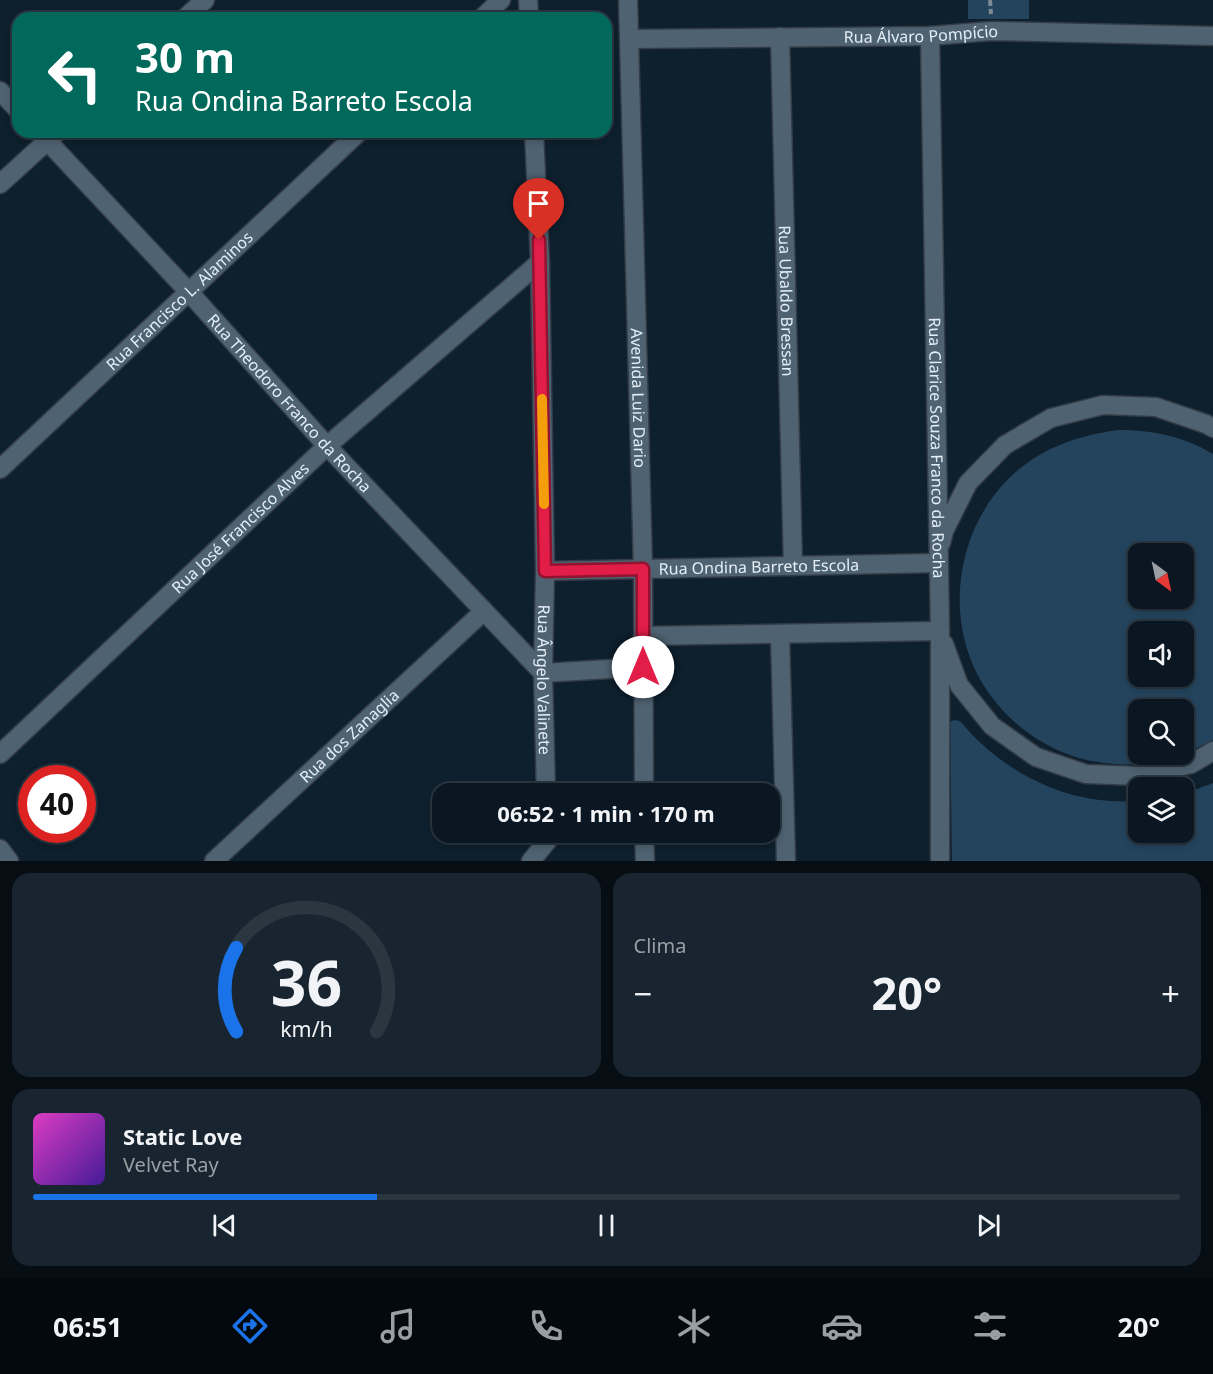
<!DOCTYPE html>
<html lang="pt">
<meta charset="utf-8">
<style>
body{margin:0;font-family:"Noto Sans",sans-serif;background:#18242f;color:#f1f3f6;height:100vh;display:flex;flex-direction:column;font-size:22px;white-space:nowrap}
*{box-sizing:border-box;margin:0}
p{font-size:20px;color:#999fa5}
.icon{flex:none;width:33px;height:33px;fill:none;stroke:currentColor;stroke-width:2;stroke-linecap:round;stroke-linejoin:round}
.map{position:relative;height:861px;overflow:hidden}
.panel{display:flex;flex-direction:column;gap:12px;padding:12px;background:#060d13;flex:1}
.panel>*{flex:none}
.banner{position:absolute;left:12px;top:12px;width:600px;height:126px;border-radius:18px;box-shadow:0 3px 9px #0003,0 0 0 2px #2a3640;background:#00695c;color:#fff;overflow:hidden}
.needle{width:39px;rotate:147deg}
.buttons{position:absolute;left:1128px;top:543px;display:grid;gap:12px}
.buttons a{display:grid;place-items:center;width:66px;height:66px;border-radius:12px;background:#0a1722;box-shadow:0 3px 9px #0003,0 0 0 2px #2a3640;font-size:30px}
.speed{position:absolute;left:18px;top:765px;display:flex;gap:12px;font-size:30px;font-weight:700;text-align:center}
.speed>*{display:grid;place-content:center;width:78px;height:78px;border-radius:50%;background:#0a1722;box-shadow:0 3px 9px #0003,0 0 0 2px #2a3640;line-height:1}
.speed .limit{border:9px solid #d22;background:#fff;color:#111}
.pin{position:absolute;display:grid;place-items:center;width:51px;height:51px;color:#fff;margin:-62px -26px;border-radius:50% 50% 50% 0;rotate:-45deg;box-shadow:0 0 6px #0007}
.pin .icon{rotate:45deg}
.me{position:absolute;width:66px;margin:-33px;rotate:0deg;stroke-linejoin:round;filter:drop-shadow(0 0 4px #0008)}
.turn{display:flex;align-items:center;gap:21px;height:126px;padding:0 24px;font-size:27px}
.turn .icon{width:78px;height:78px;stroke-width:2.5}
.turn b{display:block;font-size:42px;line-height:51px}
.big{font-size:45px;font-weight:700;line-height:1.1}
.panel .widget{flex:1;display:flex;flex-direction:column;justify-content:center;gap:9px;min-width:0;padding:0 21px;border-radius:18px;background:#18242f}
.panel .dial{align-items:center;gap:0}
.dial svg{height:156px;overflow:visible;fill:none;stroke:#2a3640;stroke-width:7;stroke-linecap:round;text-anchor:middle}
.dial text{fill:#f1f3f6;stroke:none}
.song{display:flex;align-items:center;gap:18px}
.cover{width:72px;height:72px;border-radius:9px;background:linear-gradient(135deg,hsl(310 70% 55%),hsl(260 70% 35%))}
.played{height:6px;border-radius:3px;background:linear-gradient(90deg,#1a73e8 30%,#2a3640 30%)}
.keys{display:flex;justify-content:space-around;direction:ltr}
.heat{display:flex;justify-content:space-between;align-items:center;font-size:33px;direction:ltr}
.panel .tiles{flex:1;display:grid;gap:12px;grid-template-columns:1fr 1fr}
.widget:last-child{grid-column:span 2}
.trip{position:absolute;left:432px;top:783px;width:348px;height:60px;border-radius:18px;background:#0a1722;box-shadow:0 3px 9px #0003,0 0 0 2px #2a3640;font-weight:700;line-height:60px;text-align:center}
.dock{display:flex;height:96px;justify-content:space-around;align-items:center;background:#04090e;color:#999fa5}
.dock .icon{width:42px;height:42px}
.dock .on{color:#1a73e8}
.dock b{font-size:27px;color:#f1f3f6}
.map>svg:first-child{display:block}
</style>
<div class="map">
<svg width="1213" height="861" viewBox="0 0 1213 861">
<rect width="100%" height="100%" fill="#0e1f2d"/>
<g fill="#24445d" fill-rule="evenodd">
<rect x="968" y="0" width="61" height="19"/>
<path d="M1118,430c34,0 65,6 95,24v286l-29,14v-44h-46v44l44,1c-32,12 -70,12 -103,3 -35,-10 -66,-32 -88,-62 -51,-68 -38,-171 27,-226 29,-24 63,-35 100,-40zM1138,554h46v44h-46zM1138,632h46v44h-46z"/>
<path d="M954,720l6,1c44,53 109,85 178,80v31h46v-38l29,-11v78h-261l-2,-139z"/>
</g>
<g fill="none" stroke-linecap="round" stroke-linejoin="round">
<g stroke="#323b46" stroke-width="21">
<g id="minor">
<path d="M528,0l1,18"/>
<path id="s1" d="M628,0l15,569 1,225"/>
<path d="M185,18l20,-18"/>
<path d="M482,18l19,-18"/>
<path id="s2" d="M930,36l10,595v230"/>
<path id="s3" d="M780,37l13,529"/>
<path id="s4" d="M630,39l300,-3 61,-5 222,5"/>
<path d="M0,91l18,19"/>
<path id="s5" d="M39,132l149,159 139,155 216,227 100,-6"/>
<path id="s6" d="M534,132l6,130 5,309 -2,102 3,121"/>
<path d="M0,184l57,-52"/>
<path id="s7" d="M0,469l359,-337"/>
<path d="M941,543l3,-12 24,-48 37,-38 46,-27 52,-13 53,2 50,17 7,4"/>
<path id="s8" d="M545,571l392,-8"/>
<path d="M780,634l6,227"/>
<path d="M643,636l297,-5"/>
<path d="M944,644l15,41 33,41 44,31 50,17 53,2 52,-12 22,-13"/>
<path id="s9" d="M0,754l327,-308 213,-184"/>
<path d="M644,832l1,29"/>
<path d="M0,849l9,12"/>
<path id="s10" d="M214,861l270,-250"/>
<path d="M531,861l17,-21 -1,-8"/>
</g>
</g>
<path stroke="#7c8a96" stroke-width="4" stroke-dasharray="6 3" stroke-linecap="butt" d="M990,0l1,14"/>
<use href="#minor" stroke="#4f6272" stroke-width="18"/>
</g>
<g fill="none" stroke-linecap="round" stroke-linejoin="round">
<g stroke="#92132f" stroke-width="15">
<path id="route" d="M539,240l6,331 98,-2v98"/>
</g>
<use href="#route" stroke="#e11d48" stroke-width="10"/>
<path stroke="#f59e0b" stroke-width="10" d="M542,399l2,105"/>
</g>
<g text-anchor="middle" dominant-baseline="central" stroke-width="6" stroke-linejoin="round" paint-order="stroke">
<g font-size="16" fill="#e3eef7" stroke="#0e1f2d">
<text stroke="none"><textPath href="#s4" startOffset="291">Rua Álvaro Pompício</textPath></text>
<text stroke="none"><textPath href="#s7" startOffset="246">Rua Francisco L. Alaminos</textPath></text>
<text stroke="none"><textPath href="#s3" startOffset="264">Rua Ubaldo Bressan</textPath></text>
<text stroke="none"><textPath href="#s1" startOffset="398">Avenida Luiz Dario</textPath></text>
<text stroke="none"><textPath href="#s5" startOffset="369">Rua Theodoro Franco da Rocha</textPath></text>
<text stroke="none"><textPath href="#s2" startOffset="412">Rua Clarice Souza Franco da Rocha</textPath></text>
<text stroke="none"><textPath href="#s9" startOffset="330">Rua José Francisco Alves</textPath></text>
<text stroke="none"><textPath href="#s8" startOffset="214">Rua Ondina Barreto Escola</textPath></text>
<text stroke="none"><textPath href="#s6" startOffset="548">Rua Ângelo Valinete</textPath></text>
<text stroke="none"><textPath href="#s10" startOffset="184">Rua dos Zanaglia</textPath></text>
</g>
</g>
</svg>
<div class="buttons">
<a><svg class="needle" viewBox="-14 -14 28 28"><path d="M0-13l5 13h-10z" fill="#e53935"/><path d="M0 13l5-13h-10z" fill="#999fa5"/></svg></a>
<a><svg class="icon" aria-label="sound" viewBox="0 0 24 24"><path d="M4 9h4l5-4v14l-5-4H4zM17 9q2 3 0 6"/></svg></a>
<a><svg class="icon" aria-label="search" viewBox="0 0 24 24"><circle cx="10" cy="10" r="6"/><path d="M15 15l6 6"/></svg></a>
<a><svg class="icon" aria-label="layers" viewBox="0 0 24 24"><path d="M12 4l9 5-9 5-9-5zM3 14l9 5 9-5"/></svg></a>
</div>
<div class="speed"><div class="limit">40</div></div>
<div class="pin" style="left:539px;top:240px;background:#d93025"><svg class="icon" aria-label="arrive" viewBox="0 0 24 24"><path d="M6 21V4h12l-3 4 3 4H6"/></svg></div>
<svg class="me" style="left:643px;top:667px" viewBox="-20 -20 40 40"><circle r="19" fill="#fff"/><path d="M0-13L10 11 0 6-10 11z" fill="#e11d48"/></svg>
<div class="trip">06:52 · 1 min · 170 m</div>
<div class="banner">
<div class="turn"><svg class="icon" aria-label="left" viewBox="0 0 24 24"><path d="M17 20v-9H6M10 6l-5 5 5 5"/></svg><div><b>30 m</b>Rua Ondina Barreto Escola</div></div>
</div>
</div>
<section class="panel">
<div class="tiles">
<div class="widget dial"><svg viewBox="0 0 100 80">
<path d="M14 69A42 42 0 1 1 86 69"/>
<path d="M14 69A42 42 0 0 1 14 26" stroke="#1a73e8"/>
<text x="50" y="56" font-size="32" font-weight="700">36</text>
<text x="50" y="72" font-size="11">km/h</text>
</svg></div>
<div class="widget"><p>Clima</p>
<div class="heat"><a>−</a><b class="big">20°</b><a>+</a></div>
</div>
<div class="widget">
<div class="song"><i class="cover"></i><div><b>Static Love</b><p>Velvet Ray</p></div></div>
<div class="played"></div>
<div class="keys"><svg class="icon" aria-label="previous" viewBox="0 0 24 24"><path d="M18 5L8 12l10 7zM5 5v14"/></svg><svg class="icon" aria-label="pause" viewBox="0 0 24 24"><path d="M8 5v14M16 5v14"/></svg><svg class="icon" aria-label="next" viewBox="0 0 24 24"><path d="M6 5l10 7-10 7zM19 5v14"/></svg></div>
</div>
</div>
</section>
<nav class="dock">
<b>06:51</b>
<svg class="icon on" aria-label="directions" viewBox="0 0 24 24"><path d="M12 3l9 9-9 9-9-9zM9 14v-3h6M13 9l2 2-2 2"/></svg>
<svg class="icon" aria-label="music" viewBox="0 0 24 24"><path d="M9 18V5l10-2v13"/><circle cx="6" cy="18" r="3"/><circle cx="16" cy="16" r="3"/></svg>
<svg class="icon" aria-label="phone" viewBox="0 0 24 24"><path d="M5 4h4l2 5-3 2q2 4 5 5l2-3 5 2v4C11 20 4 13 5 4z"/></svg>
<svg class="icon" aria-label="climate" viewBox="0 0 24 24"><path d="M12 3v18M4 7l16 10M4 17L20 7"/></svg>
<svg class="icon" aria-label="car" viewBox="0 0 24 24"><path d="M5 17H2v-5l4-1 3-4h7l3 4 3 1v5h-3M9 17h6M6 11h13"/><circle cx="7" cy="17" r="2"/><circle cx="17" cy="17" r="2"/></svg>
<svg class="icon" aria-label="filters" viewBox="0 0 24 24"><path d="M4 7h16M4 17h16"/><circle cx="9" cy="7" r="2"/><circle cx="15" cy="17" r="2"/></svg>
<b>20°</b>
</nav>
